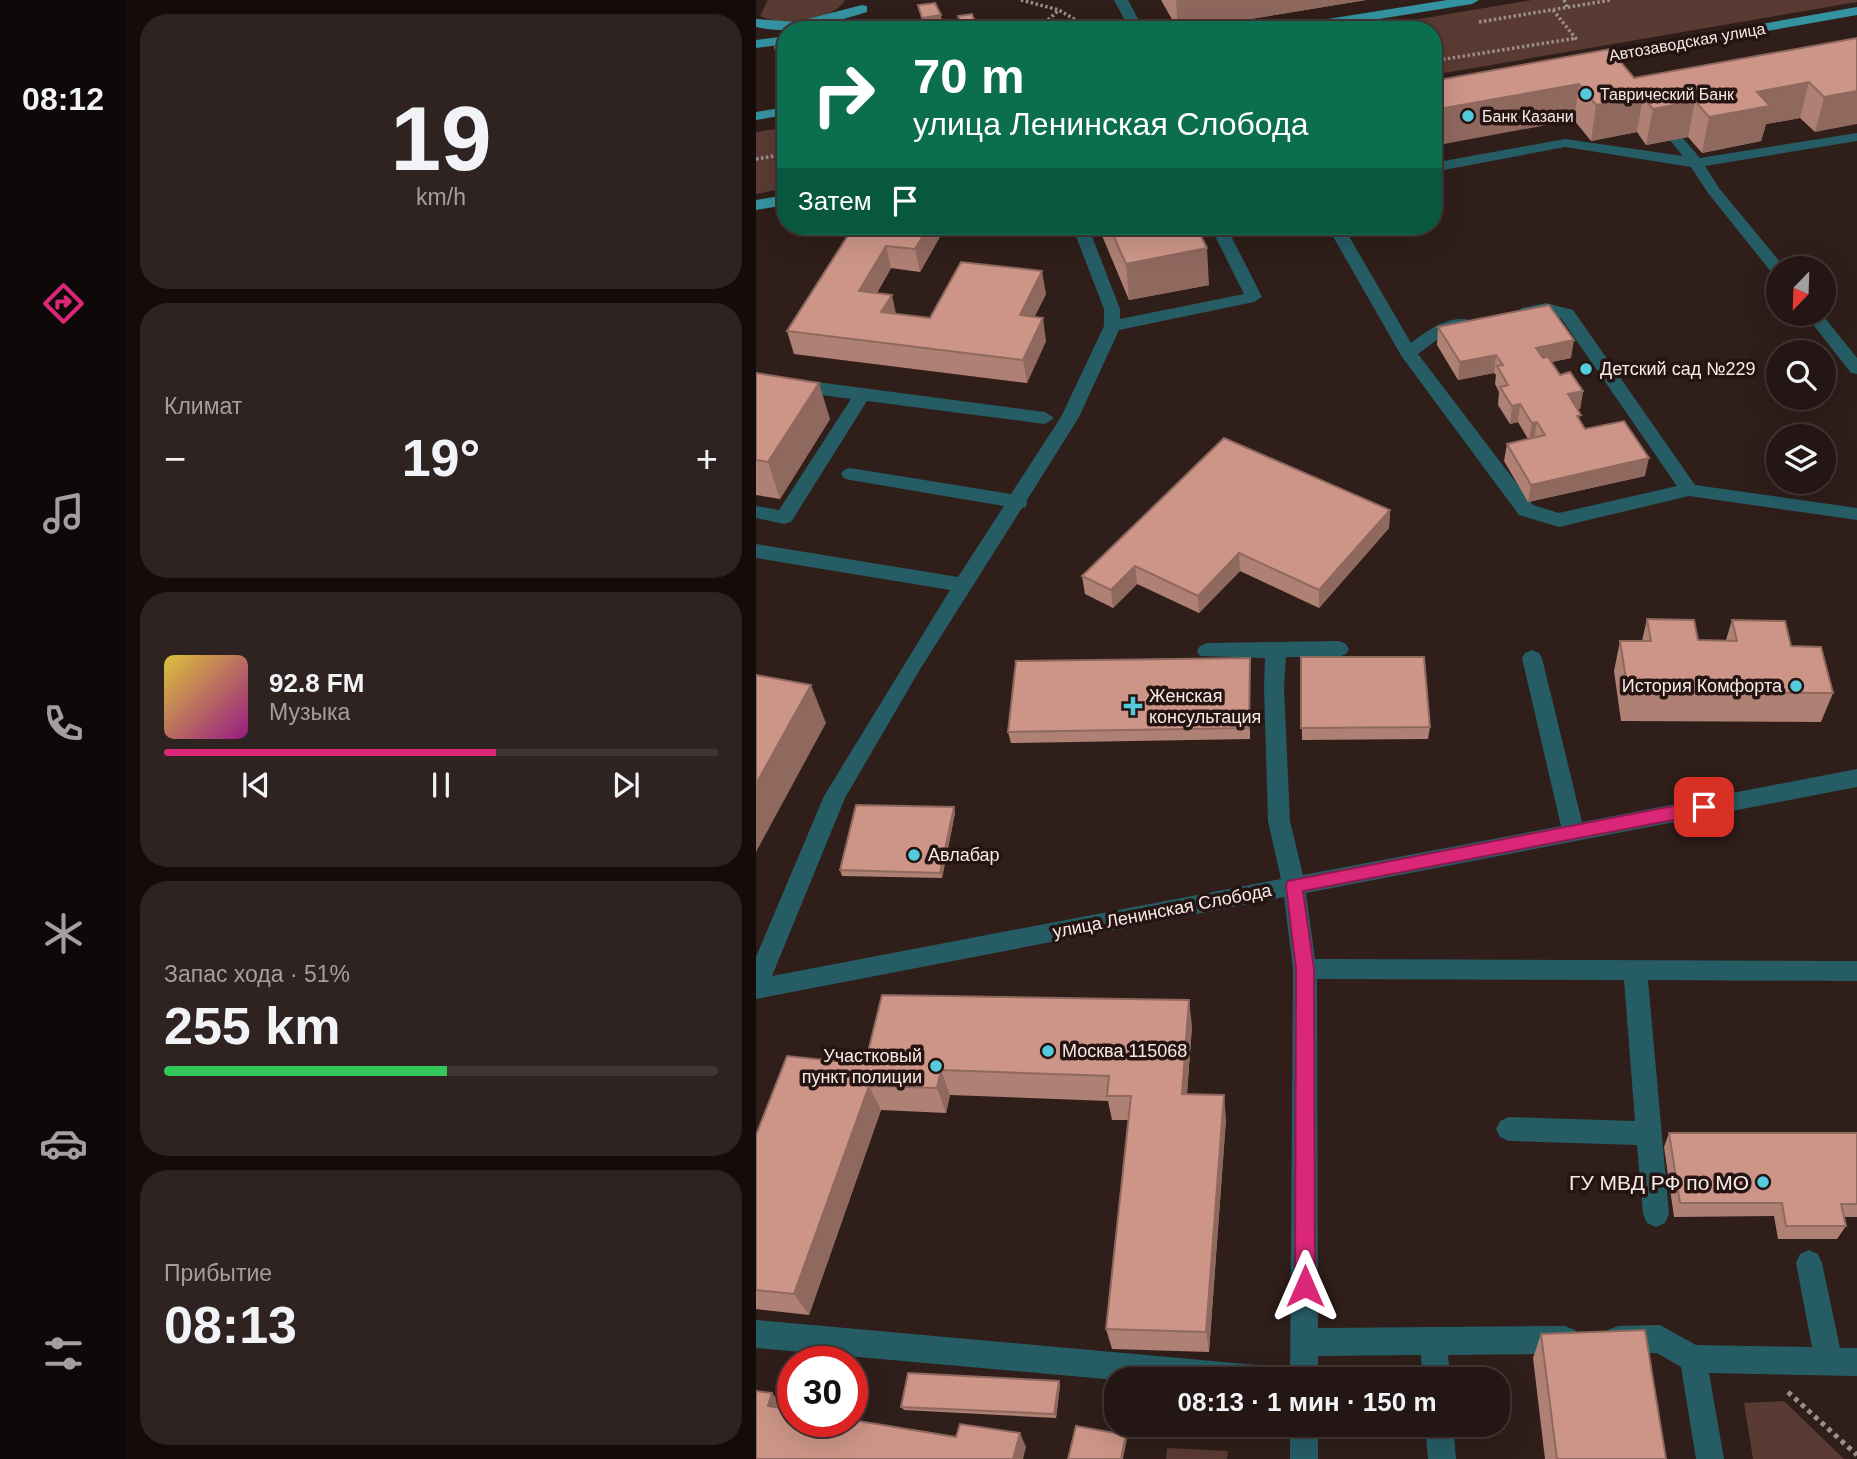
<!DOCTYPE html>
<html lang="ru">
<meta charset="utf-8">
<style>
body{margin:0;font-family:Arial,sans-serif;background:#2f2322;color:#f1f3f6;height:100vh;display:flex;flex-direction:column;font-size:26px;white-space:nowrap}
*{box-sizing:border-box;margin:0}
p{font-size:23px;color:#a39fa0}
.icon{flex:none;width:38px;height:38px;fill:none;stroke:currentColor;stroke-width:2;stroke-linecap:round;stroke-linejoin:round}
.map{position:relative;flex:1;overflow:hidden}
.drawer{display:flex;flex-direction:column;gap:14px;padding:14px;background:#130c0b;width:630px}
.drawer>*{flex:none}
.banner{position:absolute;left:21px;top:21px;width:665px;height:214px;border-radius:28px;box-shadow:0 7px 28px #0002,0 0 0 2px #403534;background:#0b6e4f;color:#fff;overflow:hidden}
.needle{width:46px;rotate:203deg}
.controls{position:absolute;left:1010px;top:256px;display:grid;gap:14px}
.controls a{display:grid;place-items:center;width:70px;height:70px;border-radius:50%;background:#231614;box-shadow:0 7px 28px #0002,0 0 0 2px #403534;font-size:35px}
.speed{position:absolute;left:21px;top:1346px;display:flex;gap:14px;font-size:35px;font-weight:700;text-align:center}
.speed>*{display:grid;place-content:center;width:91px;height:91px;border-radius:50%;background:#231614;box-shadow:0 7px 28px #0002,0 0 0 2px #403534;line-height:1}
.speed .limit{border:10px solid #d22;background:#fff;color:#111}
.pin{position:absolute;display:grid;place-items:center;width:60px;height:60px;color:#fff;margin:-30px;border-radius:14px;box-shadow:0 4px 10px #0006}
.me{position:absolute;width:77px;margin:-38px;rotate:0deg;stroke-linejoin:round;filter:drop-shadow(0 0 5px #0008)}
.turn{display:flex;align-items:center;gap:24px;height:147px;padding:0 21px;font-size:32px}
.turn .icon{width:91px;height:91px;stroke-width:2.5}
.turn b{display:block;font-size:49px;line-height:60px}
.then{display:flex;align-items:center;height:66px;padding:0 21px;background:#0003;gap:14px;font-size:26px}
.big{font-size:52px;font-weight:600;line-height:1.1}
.drawer .card{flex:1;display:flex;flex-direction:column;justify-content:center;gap:10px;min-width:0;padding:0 24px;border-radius:28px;background:#2f2322}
.drawer .dial{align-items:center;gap:0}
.dial b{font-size:91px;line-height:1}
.song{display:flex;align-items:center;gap:21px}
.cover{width:84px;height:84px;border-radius:10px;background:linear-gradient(135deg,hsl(50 70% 55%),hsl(310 70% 35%))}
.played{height:7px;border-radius:4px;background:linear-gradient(90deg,#db2777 60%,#403534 60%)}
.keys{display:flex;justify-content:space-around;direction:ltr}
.heat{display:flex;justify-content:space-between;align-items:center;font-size:38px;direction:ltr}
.charge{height:10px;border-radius:5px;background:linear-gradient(90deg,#34c759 51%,#403534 0)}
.trip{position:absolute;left:348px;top:1367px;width:406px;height:70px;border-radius:28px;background:#231614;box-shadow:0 7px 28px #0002,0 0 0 2px #403534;font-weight:600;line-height:70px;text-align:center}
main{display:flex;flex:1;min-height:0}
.tab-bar{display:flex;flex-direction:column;width:126px;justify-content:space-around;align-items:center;background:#0e0908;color:#a39fa0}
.tab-bar .icon{width:49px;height:49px}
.tab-bar .active{color:#db2777}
.tab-bar b{font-size:32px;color:#f1f3f6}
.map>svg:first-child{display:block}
</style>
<main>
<nav class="tab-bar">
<b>08:12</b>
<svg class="icon active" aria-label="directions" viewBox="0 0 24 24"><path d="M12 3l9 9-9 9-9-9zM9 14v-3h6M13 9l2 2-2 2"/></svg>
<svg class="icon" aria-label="music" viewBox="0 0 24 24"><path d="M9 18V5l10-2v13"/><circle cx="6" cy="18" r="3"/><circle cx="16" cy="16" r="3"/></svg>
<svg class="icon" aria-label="phone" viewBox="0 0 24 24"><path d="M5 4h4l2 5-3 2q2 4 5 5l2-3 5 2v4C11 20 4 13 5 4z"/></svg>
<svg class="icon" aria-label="climate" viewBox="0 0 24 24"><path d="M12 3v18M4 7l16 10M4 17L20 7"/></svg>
<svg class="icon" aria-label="car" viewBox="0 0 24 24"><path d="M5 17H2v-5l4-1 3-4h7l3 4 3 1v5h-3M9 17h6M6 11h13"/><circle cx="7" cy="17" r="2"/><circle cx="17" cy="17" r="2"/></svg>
<svg class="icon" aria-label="filters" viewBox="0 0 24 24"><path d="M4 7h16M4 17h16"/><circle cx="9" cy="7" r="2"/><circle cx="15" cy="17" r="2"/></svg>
</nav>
<section class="drawer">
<div class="card dial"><b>19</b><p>km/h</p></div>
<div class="card"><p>Климат</p>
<div class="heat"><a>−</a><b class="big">19°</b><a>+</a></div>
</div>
<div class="card">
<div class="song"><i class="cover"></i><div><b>92.8 FM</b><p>Музыка</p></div></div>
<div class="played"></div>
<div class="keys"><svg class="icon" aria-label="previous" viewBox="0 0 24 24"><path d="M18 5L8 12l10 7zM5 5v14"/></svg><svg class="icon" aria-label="pause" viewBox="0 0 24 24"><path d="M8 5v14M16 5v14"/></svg><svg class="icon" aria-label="next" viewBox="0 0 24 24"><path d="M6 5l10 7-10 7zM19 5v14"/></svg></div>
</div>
<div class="card"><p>Запас хода · 51%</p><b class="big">255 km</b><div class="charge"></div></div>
<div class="card"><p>Прибытие</p><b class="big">08:13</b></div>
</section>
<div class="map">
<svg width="1101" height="1459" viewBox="0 0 1101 1459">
<rect width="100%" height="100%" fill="#2f1e1a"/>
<g fill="#5a3b33">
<path d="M12,0h77c-13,22 -64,27 -85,16z"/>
<path d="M776,0h325v2l-424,73v-45h-79z"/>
<path d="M27,128l3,60 -30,6v-62z"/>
<path d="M1028,1401l60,58h-91l-9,-56z"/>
<path d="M411,1448l61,3 -1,8h-61z"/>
</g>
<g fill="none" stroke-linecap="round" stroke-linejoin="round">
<g stroke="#9c8e8a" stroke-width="3.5" stroke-dasharray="2.5 2.5" stroke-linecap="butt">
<path d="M265,0l38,10 34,20"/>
<path d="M808,0l3,7"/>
<path d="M797,10l24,30"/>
<path d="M723,22l132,-22"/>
<path d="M281,30l22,-20"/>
<path d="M677,61l144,-23"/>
<path d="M0,159l30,-5"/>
</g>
<path stroke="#9c8e8a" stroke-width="5" stroke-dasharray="4.5 4.5" stroke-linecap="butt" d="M1032,1392l69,63"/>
<g fill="#265d65" fill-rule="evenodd">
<path d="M358,0h14l16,30h-14z"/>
<path d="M1101,133v8l-152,25 14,22 66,80h-7v7l-6,-2 -64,-80 -17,-26 -126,-20 -132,25v-9l132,-24 118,17 -14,-17 7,-4 5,1 19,22z"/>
<path d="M316,226h16l32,83v10l124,-25 -34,-68h16l36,71 -8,5 -135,28 -40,87 -52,83 -1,7 -4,1 -103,163 -74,127 -73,178 509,-97 -13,-58 -4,-133 1,-30 -65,-2 -3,-5 3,-5 7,-3 132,-2 7,3 3,5 -3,5 -7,3h-53l-2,31 6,133 13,54 258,-49 -39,-168 3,-5 7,-3 7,3 3,5 40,164 275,-53v18l-551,106 9,66 542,2v20l-209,-1 21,234 -4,9 -9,4 -9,-4 -4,-9 -6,-69 -128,-4 -9,-4 -4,-8 4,-8 9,-4 126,4 -11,-141 -307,-1 1,349 247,-2 10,4 4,10 -4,10 -10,4 -117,1 2,24h-28l-1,-24 -103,1v23h-28l3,-410 -9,-72 -528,102v-42l68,-161 126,-206 -194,-32v-14l202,33 46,-71 -154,-26 -6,-2 -3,-4 3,-4 6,-2 161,26 50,-77 43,-91v-17z"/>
<path d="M571,226h16l68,117c16,-12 37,-28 59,-23l2,4 -2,4 -24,5 -28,21 115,151 26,8 118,-27 -116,-168 -15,-5 -19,4 -8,-5 2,-4 25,-5 27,7 122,175 162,23v12l-168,-24 -130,31 -40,-12 -117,-158z"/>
<path d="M1048,313h17l36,45v16l-6,-1z"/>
<path d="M0,374l289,38 9,6 -9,6 -178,-23 -76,121 -7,2 -28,-6v-12l23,4 72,-111 -95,-13z"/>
<path d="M1053,1250l9,4 4,9 18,85h17v28l-148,-3 15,86h-28l-15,-92 -24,-14 -39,1 -10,-4 -4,-10 4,-10 10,-4 42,-1 36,20 116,2 -16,-84 4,-9z"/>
<path d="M0,1320l501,45 10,4 4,10 -155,1 -360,-32z"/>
<rect x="534" y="1424" width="28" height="35"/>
<path d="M669,1424h28l3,35h-28z"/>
</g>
<g fill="#3593a1" fill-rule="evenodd">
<path d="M691,0h32l-7,4 -161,26h-34l7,-4z"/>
<path d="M106,5l5,1v6c-37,11 -73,24 -111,15v-8l40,3z"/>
<path d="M1101,7v8l-270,48 -7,-4 7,-4z"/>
<path d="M30,36v8l-30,4v-8z"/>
<path d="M30,107v8l-30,5v-8z"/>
<path d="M30,195v10l-30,5v-10z"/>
</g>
</g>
<g fill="#af8074">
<path d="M405,0h205l-183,30h-5z"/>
<path d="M1101,38l-42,94 -15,-14 -34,6 -5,17 -59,12 -14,-16 -42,8 -9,-13 -46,9 -17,-21 -141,-39 201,-3z"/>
<path d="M98,226h92l-26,46 -29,-4 -14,25 19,21 34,4 116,-24 -12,23 12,24 -19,42 -233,-29 -7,-23z"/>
<path d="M342,226h98l13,59 -80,15z"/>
<path d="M682,327l133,31 -20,4 9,13 23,16 -3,18h-2l2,12 5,8 60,47 -117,26 -24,-41 3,-17 21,-5 -10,-17 -8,2 -12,-19 1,-13 -4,-8 1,-9 -2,-2 -36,7 -21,-35z"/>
<path d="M0,373l74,46 -50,80 -24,-4z"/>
<path d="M634,510l-1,18 -70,80 -79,-37 -41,42 -62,-29 -24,24 -28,-14 -3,-18z"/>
<path d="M891,619l51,21h28l6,-20 59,26 42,47 -12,29 -200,-1 -7,-50 6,-30h22z"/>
<path d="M545,657l129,70 -2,12 -126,1z"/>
<path d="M494,669v70l-239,4 -3,-11z"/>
<path d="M199,813l-13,65 -100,-2 -2,-6z"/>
<path d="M436,1026l-5,68 39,25 -17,233 -97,-3 -6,-20 22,-209h-16l-4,-19 -158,-6 -4,18 -65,-3 -72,205 -53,-6v-174l109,-71z"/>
<path d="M913,1133h188v84h-13l2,9 -9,13h-59l-4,-23 -100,1 -10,-70z"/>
<path d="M785,1334l125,125h-121l-12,-101z"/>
<path d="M304,1385l-4,33 -152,-8 -3,-3z"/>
</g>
<g fill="#8f685e">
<path d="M420,0h190l-183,30h-5z"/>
<path d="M185,15l1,6 -19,3 -1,-6z"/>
<path d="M30,70v23l-6,-22z"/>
<path d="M1053,82l-9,36 -34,6 -5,17 -59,12 7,-36 48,-25z"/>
<path d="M823,84l-5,36 -141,26v-36z"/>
<path d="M1101,91v33l-42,8 9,-35z"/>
<path d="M887,97l-6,35 -46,9 5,-36z"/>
<path d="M939,101l-7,36 -42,8 7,-36z"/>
<path d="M173,226h17l-26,46 -5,-23z"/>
<path d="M130,246l5,22 -26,46 -6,-23z"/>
<path d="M451,248l2,37 -80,15 -3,-36z"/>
<path d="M286,271l4,23 -22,44 -4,-23z"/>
<path d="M136,295l5,23 -16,-6z"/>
<path d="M287,318l3,23 -19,42 -4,-23z"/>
<path d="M818,340l-3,18 -37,8 2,-18z"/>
<path d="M740,355l-2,18 -36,7 2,-18z"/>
<path d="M63,383l11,36 -50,80 -12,-37z"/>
<path d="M827,391l-3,18 -15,3 3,-18z"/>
<path d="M764,404l-2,18 -8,2 2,-18z"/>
<path d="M781,422l-3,18 -5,1 3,-18z"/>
<path d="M893,458l-4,18 -117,26 3,-17z"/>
<path d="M634,510l-1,18 -70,80v-18z"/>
<path d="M483,553l1,18 -41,42 -1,-17z"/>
<path d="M379,566l2,18 -24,24 -2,-18z"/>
<path d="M55,685l15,38 -70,129v-68z"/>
<path d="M198,807l1,6 -13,65 -2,-5z"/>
<path d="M433,1000l3,26 -7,93 -3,-25z"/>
<path d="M185,1070l9,25 -4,18 -9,-25z"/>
<path d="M113,1086l12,24 -72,205 -15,-21z"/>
<path d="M468,1095l2,24 -17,233 -3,-20z"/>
<path d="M303,1381l1,4 -4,33 -2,-4z"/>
<path d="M16,1393l12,14 -4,13 -12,-14z"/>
<path d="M264,1433l6,14 -3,12h-10z"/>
<path d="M370,1435l1,4 -4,20h-2z"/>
</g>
<g fill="#cc9587" stroke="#8f685e" stroke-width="2">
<path d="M179,3l6,12 -19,3 -4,-13z"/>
<path d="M216,14l3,8 10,-2 3,10h-92l64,-9 -2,-5z"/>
<path d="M1101,38v53l-33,6 -15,-15 -52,10 13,14 -61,11 -14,-16 -42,8 -10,-12 -47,8 -17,-21 -146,26v-29l177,-32 24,29z"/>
<path d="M30,46v24l-6,1 -5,-24z"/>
<path d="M98,226h75l-14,23 -29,-3 -27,45 33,4 -11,17 49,6 31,-56 81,9 -22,44 23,3 -20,42 -236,-29z"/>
<path d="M353,226h87l11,22 -81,16z"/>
<path d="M793,305l25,35 -38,8 7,10 5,-1 12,18 10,-3 13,19 -15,3 13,21 -4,1 8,13 39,-8 25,37 -118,27 -24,-41 38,-9 -8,-13 -5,1 -12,-19 -8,2 -12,-19 8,-2 -11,-19 6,-1 -7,-10 -36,7 -22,-35z"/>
<path d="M0,373l63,10 -51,79 -12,-2z"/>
<path d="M468,438l166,72 -71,80 -80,-37 -41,43 -63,-30 -24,24 -29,-14z"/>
<path d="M891,619l47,1 4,20 39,1 -5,-21 53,1 6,25 30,1 12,46 -205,-1 -8,-51h31z"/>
<path d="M545,657h123l6,70 -129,1z"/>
<path d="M494,658l-1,70 -241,4 8,-71z"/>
<path d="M0,675l55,10 -55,99z"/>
<path d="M100,805l98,2 -14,66 -100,-3z"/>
<path d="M126,995l307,5 -7,94 42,1 -18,237 -100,-3 25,-233h-24l2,-20 -168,-6 -4,18 -68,-2 -75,208 -38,-4v-155l31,-79 78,8z"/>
<path d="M913,1133h188v71h-16l5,22h-60l-4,-23h-102z"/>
<path d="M889,1330l21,129h-109l-16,-125z"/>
<path d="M152,1373l151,8 -5,33 -153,-7z"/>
<path d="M0,1391l16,2 -4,13 25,4v11l59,-1 104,17 4,-13 60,9 -7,26h-257z"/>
<path d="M320,1426l50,9 -5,24h-53z"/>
</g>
<path fill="#db2777" stroke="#8e194d" stroke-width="2" d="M948,800l6,2 2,5 -2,5 -6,2 -401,77 11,78 1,317 -3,7 -7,3 -7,-3 -3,-7 1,-317 -10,-83 2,-5z"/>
<g fill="#54cadd" stroke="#251411" stroke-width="2.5">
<circle cx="830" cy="94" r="7"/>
<circle cx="712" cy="116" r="7"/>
<circle cx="830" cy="369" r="7"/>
<circle cx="1040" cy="686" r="7"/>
<path d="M373.5 695.5h7v7h7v7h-7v7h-7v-7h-7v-7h7z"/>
<circle cx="158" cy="855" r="7"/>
<circle cx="292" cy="1051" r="7"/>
<circle cx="180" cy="1066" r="7"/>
<circle cx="1007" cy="1182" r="7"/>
</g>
<g text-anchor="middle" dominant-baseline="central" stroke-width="7" stroke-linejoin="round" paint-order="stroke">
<g font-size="16" fill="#f7ebe8" stroke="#251411">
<text transform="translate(931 42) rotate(-10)">Автозаводская улица</text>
</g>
<g font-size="16" fill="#f7ebe8" stroke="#251411" text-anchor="start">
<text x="844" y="94">Таврический Банк</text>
<text x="726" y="116">Банк Казани</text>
</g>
<g font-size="18" fill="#f7ebe8" stroke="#251411" text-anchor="start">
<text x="844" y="369">Детский сад №229</text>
<text x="1026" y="686" text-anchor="end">История Комфорта</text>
<text x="393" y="696">Женская<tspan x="393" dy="21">консультация</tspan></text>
<text x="172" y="855">Авлабар</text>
<text x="306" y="1051">Москва 115068</text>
<text x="166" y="1056" text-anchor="end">Участковый<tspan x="166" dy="21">пункт полиции</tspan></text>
</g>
<g font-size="18" fill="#f7ebe8" stroke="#251411">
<text transform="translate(406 911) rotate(-11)">улица Ленинская Слобода</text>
</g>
<g font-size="21" fill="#f7ebe8" stroke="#251411" text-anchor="end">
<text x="993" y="1182">ГУ МВД РФ по МО</text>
</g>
</g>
</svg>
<div class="controls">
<a><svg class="needle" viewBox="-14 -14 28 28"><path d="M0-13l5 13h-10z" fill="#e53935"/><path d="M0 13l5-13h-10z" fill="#a39fa0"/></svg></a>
<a><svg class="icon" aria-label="search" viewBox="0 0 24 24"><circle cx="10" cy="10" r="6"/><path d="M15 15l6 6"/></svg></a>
<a><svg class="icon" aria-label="layers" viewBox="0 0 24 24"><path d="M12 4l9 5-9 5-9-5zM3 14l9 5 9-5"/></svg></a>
</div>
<div class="speed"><div class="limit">30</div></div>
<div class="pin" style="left:948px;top:807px;background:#d93025"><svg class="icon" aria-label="arrive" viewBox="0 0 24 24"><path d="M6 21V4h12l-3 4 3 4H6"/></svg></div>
<svg class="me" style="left:549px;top:1286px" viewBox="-20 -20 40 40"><path d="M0-17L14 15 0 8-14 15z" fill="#db2777" stroke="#fff" stroke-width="4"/></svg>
<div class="trip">08:13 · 1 мин · 150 m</div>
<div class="banner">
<div class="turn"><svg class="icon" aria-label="right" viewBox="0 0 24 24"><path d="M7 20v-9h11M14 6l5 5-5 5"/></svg><div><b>70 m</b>улица Ленинская Слобода</div></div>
<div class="then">Затем<svg class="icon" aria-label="arrive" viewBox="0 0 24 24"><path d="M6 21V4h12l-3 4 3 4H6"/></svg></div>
</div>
</div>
</main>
